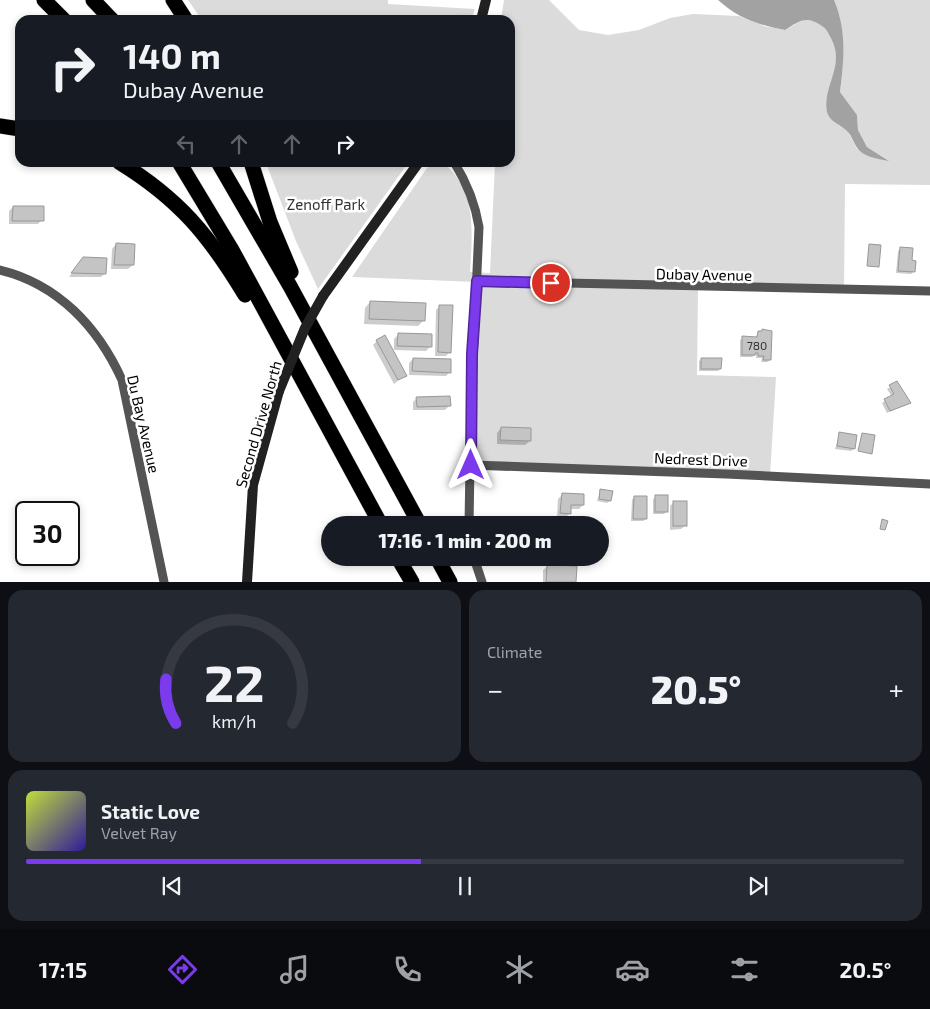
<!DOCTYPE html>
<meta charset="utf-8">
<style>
body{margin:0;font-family:"Exo 2",sans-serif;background:#242831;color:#f1f3f6;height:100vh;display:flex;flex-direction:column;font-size:19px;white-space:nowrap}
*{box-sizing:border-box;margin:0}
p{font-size:16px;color:#9ea1a6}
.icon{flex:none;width:28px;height:28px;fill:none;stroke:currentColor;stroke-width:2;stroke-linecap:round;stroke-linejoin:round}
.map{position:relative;height:582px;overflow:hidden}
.drawer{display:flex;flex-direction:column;gap:8px;padding:8px;background:#0d0f14;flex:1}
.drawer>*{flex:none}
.guide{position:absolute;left:15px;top:15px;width:500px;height:152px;border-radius:15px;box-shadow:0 2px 8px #0003;background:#171b24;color:#f1f3f6;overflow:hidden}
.speed{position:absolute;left:15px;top:501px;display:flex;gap:10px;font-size:25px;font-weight:700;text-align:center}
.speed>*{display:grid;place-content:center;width:65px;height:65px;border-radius:50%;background:#171b24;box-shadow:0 2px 8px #0003;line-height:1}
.speed .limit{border:2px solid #111;border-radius:8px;background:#fff;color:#111}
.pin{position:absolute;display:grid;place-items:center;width:42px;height:42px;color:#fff;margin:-21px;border:2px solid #fff;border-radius:50%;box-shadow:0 1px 5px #0007}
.me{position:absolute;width:55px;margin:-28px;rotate:0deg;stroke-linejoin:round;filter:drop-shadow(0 0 4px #0008)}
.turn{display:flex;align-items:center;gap:18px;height:105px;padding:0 25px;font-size:22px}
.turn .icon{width:65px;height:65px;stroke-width:2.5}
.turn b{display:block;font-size:35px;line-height:42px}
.lanes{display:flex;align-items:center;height:48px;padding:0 25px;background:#0003;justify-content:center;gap:25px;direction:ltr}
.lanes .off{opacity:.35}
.big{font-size:38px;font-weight:800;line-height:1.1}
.drawer .widget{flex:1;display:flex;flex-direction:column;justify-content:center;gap:8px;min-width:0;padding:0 18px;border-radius:15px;background:#242831}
.drawer .dial{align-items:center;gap:0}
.dial svg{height:130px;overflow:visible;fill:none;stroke:#363941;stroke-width:7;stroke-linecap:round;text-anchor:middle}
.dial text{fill:#f1f3f6;stroke:none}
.song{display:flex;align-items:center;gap:15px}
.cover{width:60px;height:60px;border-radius:8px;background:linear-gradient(135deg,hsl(70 70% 55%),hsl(250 70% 35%))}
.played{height:5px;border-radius:2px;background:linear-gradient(90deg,#7c3aed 45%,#363941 45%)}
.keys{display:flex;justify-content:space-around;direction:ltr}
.heat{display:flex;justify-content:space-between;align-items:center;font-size:28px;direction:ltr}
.drawer .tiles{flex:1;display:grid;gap:8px;grid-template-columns:1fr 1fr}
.widget:last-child{grid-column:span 2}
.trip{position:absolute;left:321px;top:516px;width:288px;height:50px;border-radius:25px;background:#171b24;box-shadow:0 2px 8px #0003;font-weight:800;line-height:50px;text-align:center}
.tabs{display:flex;height:80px;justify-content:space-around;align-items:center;background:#090b0e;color:#9ea1a6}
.tabs .icon{width:35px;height:35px}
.tabs .on{color:#7c3aed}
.tabs b{font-size:22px;color:#f1f3f6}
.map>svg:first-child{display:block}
</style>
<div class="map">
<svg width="930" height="582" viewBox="0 0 930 582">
<rect width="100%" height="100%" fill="#fff"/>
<g fill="#dbdbdb">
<path d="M188,0h200v4l87,5 -4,11h-269z"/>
<path d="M504,0h45l30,30 29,5 31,-5 31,-12 23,-4 46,2 25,10 21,4c8,-4 19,-13 28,-10 18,5 25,29 23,45 -1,12 -8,22 -8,34 1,8 4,16 6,23l14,9 9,18 31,11 -21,-13 -9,-17 -1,-15 -17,-23c4,-31 6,-62 -6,-92h96v185l-85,-1 -1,106 -146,-2 -1,87 79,2 -6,99 -299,-11 6,-183 -125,-5 75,-109c9,-7 15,-7 23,1 27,27 22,69 20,103l20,1 5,-110 15,-1v-142h-9z"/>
<path d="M266,163v-1l142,1 -90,126 -22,-48z"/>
</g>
<path fill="#a2a2a2" d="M718,0h116c13,31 10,60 6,92l17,23 1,15 9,17 22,14c-11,-2 -27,-4 -33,-15 -3,-5 -5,-12 -10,-16 -7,-6 -16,-8 -19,-18 -5,-27 19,-45 4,-74 -3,-5 -4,-9 -9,-12 -16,-11 -22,-5 -37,4 -27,-5 -47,-12 -67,-30z"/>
<g fill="#0003">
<path d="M13,207l29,13 -4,4h-29v-13z"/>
<path d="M116,244l17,21 -5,4h-17l1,-20z"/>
<path d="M901,248l10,13 3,10 -3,3 -15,-1 2,-22z"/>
<path d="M79,263l26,10 -4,4h-32z"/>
<path d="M370,302l54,18 -6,6 -54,-2 1,-16z"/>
<path d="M440,306l10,46 -4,4h-11l1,-46z"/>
<path d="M759,332l11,28 -3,2h-6l1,-4h-6v-3l-4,2h-12v-17l3,-2h12z"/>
<path d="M398,335l32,12 -4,4 -32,-1v-11z"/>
<path d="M377,341l28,34 -11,9 -21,-39z"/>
<path d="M413,359l37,13 -4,4 -37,-1v-12z"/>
<path d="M702,359l18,10 -2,2h-19v-10z"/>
<path d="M897,383l12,20 -22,10 -5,-10 10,-6 -5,-8z"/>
<path d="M417,398l32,8 -4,4h-32v-8z"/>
<path d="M501,428l29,13 -5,4 -28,-1v-11z"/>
<path d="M840,433l14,16 -3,2 -16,-2z"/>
<path d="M601,490l9,11 -3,2 -10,-2z"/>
<path d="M562,495l21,10 -4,4h-9v4l-4,4h-9l1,-18z"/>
<path d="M634,497l12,22 -3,2h-12l1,-21z"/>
<path d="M656,497l11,14 -3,3h-11v-15z"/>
<path d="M674,502l12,23 -5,4 -11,1v-24z"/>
<path d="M548,566l27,16h-32v-12z"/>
</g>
<g fill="#c4c4c4" stroke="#989898">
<path d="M13,206h31v15h-32z"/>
<path d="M116,243l19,1 -1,21h-20z"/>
<path d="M869,244l12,1 -2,22 -12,-1z"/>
<path d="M900,247l13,1 -1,12 4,1 -1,11 -17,-1z"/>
<path d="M83,257l24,1 -1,16 -35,-1z"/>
<path d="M370,301l56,2 -1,18 -56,-2z"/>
<path d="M439,305h14l-2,48 -13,-1z"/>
<path d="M762,329l10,2 -1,29h-8l1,-4h-6v-3h-3v2h-13v-19l15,1 1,-6h4z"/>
<path d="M398,333l34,1v13l-35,-1z"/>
<path d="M385,335l22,41 -9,4 -22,-40z"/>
<path d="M413,358l38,1v14l-39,-2z"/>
<path d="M701,358h21l-1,11h-20z"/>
<path d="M897,381l14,22 -21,8 -6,-12 10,-5 -5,-9z"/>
<path d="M450,396l1,10 -34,1 -1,-10z"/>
<path d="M501,427l30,1v13l-31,-1z"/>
<path d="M839,432l18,3 -2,14 -18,-3z"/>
<path d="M862,433l13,2 -3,19 -14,-3z"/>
<path d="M600,489l13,2 -2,10 -12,-2z"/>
<path d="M562,493l22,1v11h-13v9l-11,-1z"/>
<rect x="655" y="495" width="13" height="17"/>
<path d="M634,496h13v23h-14z"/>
<rect x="673" y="501" width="14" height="25"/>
<path d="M882,519l6,2 -3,9 -5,-1z"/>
<path d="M547,565l30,1 -1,16h-30z"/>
</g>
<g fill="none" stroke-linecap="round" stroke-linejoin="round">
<g stroke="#dbdbdb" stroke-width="16">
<g id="highway">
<path d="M44,0l20,20"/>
<path d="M93,0l19,20"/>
<path d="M173,0l13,20"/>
<path d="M0,126l20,3"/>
<path d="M119,162c60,37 90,73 126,133"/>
<path d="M179,162l53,88 149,275"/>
<path d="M218,162l72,124 130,239"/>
<path d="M251,162l19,60 21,50"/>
<path d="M398,558l14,24"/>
<path d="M437,558l13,24"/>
</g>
</g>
<g stroke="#545454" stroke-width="9">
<path d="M454,162c13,21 21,40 25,65l-8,178 -2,120"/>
<path d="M0,270c58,14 98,57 122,110l42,202"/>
<path d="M477,281l453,10"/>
<path d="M471,465l255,9 204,10"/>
<path d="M474,558l8,24"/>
</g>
<g stroke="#212121" stroke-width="10">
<path d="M481,20l5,-20"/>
<path d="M323,296l96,-134"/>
<path d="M247,582l6,-97 26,-94"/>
</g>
<use href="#highway" stroke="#000" stroke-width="15"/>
<path stroke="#212121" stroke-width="10" d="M279,391l26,-63 18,-32"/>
</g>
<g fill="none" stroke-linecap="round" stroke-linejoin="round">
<g stroke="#51269a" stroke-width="12">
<path id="route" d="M471,465l1,-111 5,-73 74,2"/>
</g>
<use href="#route" stroke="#7c3aed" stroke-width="9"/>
</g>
<g text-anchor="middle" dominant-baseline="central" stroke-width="5" stroke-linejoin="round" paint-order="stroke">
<g font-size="12" fill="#313131">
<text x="757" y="345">780</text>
</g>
<g font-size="15" fill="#323232" stroke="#fff">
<text x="326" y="204">Zenoff Park</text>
</g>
<g font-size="15" fill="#000" stroke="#fff">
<text transform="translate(704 274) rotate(1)">Dubay Avenue</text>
<text transform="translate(144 424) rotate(77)">Du Bay Avenue</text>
<text transform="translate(258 424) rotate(-74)">Second Drive North</text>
<text transform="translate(701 459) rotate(2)">Nedrest Drive</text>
</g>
</g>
</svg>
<div class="speed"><div class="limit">30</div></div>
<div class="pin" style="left:551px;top:283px;background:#d93025"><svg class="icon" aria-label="arrive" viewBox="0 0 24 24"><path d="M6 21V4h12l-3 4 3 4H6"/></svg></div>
<svg class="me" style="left:471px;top:465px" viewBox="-20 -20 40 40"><path d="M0-17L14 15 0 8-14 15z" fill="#7c3aed" stroke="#fff" stroke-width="4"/></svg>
<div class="trip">17:16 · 1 min · 200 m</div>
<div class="guide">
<div class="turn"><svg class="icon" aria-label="right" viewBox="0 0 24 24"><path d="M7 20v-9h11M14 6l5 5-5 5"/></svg><div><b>140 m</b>Dubay Avenue</div></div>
<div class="lanes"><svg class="icon off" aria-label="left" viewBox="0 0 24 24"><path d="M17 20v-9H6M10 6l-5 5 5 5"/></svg><svg class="icon off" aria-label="ahead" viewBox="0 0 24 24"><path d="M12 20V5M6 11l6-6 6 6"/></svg><svg class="icon off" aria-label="ahead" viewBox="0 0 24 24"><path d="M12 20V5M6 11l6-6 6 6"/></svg><svg class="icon" aria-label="right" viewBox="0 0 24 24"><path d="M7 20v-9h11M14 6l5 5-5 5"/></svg></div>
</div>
</div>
<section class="drawer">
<div class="tiles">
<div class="widget dial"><svg viewBox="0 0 100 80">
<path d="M14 69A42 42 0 1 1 86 69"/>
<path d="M14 69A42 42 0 0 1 8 42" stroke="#7c3aed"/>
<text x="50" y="56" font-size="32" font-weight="700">22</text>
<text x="50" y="72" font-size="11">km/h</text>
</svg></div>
<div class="widget"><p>Climate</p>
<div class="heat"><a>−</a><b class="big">20.5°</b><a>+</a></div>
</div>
<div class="widget">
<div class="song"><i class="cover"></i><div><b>Static Love</b><p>Velvet Ray</p></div></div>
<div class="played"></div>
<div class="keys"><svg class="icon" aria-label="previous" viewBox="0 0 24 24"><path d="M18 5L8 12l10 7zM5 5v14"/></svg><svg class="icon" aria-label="pause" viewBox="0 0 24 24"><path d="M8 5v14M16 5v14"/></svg><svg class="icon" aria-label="next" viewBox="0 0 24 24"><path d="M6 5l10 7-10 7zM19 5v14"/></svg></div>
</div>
</div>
</section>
<nav class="tabs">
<b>17:15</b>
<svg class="icon on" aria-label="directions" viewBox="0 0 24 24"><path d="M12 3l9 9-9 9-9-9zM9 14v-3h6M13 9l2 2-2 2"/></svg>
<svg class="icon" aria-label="music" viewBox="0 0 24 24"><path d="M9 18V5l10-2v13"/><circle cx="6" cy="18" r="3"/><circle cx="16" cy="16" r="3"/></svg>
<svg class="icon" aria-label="phone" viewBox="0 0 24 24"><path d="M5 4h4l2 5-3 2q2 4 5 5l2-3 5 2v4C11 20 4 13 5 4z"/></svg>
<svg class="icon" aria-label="climate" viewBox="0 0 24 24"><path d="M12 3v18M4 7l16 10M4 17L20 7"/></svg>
<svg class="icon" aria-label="car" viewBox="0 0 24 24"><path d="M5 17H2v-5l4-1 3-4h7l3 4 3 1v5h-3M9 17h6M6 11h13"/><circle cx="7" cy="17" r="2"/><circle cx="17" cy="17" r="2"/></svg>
<svg class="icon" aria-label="filters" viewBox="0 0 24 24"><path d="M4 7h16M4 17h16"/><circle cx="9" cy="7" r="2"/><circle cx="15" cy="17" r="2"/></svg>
<b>20.5°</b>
</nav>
